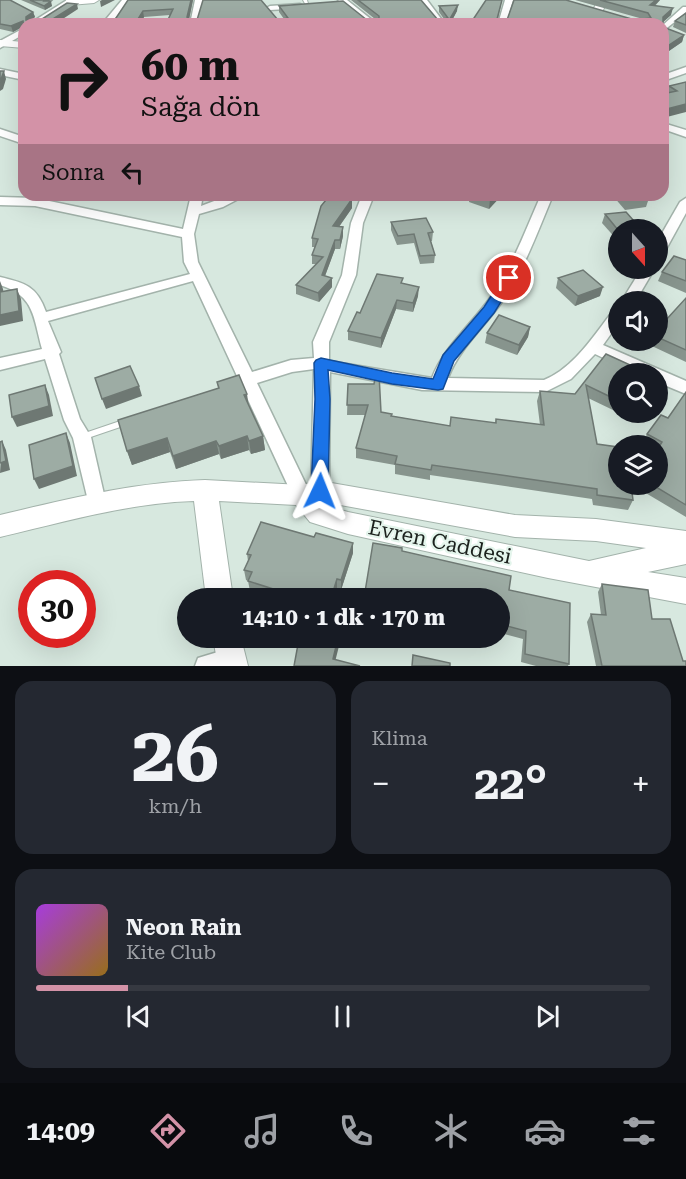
<!DOCTYPE html>
<html lang="tr">
<meta charset="utf-8">
<style>
body{margin:0;font-family:"Roboto Serif",serif;background:#242831;color:#f1f3f6;height:100vh;display:flex;flex-direction:column;font-size:22px;white-space:nowrap}
*{box-sizing:border-box;margin:0}
p{font-size:20px;color:#9ea1a6}
.icon{flex:none;width:33px;height:33px;fill:none;stroke:currentColor;stroke-width:2;stroke-linecap:round;stroke-linejoin:round}
.map{position:relative;height:666px;overflow:hidden}
.details{display:flex;flex-direction:column;gap:15px;padding:15px;background:#0d0f14;flex:1}
.details>*{flex:none}
.banner{position:absolute;left:18px;top:18px;width:651px;height:183px;border-radius:18px;box-shadow:0 6px 24px #0002;background:#d392a7;color:#111;overflow:hidden}
.needle{width:39px;rotate:159deg}
.buttons{position:absolute;left:608px;top:219px;display:grid;gap:12px}
.buttons a{display:grid;place-items:center;width:60px;height:60px;border-radius:50%;background:#171b24;box-shadow:0 6px 24px #0002;font-size:30px}
.speed{position:absolute;left:18px;top:570px;display:flex;gap:12px;font-size:30px;font-weight:700;text-align:center}
.speed>*{display:grid;place-content:center;width:78px;height:78px;border-radius:50%;background:#171b24;box-shadow:0 6px 24px #0002;line-height:1}
.speed .limit{border:9px solid #d22;background:#fff;color:#111}
.pin{position:absolute;display:grid;place-items:center;width:51px;height:51px;color:#fff;margin:-26px;border:3px solid #fff;border-radius:50%;box-shadow:0 2px 6px #0007}
.me{position:absolute;width:66px;margin:-33px;rotate:2deg;stroke-linejoin:round;filter:drop-shadow(0 0 4px #0008)}
.turn{display:flex;align-items:center;gap:21px;height:126px;padding:0 24px;font-size:27px}
.turn .icon{width:78px;height:78px;stroke-width:2.5}
.turn b{display:block;font-size:42px;line-height:51px}
.then{display:flex;align-items:center;height:57px;padding:0 24px;background:#0003;gap:12px;font-size:22px}
.big{font-size:45px;font-weight:700;line-height:1.1}
.details .card{flex:1;display:flex;flex-direction:column;justify-content:center;gap:9px;min-width:0;padding:0 21px;border-radius:18px;background:#242831}
.details .dial{align-items:center;gap:0}
.dial b{font-size:78px;line-height:1}
.song{display:flex;align-items:center;gap:18px}
.cover{width:72px;height:72px;border-radius:9px;background:linear-gradient(135deg,hsl(280 70% 55%),hsl(40 70% 35%))}
.played{height:6px;border-radius:3px;background:linear-gradient(90deg,#d392a7 15%,#363941 15%)}
.keys{display:flex;justify-content:space-around;direction:ltr}
.heat{display:flex;justify-content:space-between;align-items:center;font-size:33px;direction:ltr}
.details .tiles{flex:1;display:grid;gap:15px;grid-template-columns:1fr 1fr}
.card:last-child{grid-column:span 2}
.trip{position:absolute;left:177px;top:588px;width:333px;height:60px;border-radius:30px;background:#171b24;box-shadow:0 6px 24px #0002;font-weight:700;line-height:60px;text-align:center}
.menu{display:flex;height:96px;justify-content:space-around;align-items:center;background:#090b0e;color:#9ea1a6}
.menu .icon{width:42px;height:42px}
.menu .selected{color:#d392a7}
.menu b{font-size:27px;color:#f1f3f6}
.map>svg:first-child{display:block}
</style>
<div class="map">
<svg width="686" height="666" viewBox="0 0 686 666">
<rect width="100%" height="100%" fill="#d7e8df"/>
<g fill="none" stroke-linecap="round" stroke-linejoin="round">
<g stroke="#a3b3ab" stroke-width="2">
<g id="service">
<path d="M303,0h4l2,7h-2z"/>
<path d="M129,418l3,1 1,2 -1,2 -50,17 -3,-1 -1,-2 1,-2z"/>
</g>
</g>
<g stroke="#a3b3ab" stroke-width="3">
<g id="minor">
<path d="M67,0h9l-37,24h-10z"/>
<path d="M122,0h8l-20,24h-8z"/>
<path d="M195,0h8l-5,24h-8z"/>
<path d="M338,0h9l30,24h-9z"/>
<path d="M419,0h8l18,24h-8z"/>
<path d="M505,0h8l-7,24h-8z"/>
<path d="M300,4l4,2 -1,2 -33,2 -4,-2 4,-2z"/>
<path d="M683,7h3v6l-23,18v-6z"/>
<path d="M24,28v6l-24,14v-7z"/>
<path d="M686,67v6l-23,8v-6z"/>
<path d="M0,69l24,5v6l-24,-5z"/>
<path d="M663,123l23,7v7l-23,-8z"/>
<path d="M0,129l24,8v7l-24,-8z"/>
<path d="M191,195h12l-2,11 29,-11h16l-23,12 -24,7 -5,20 4,28 54,110 39,-12 23,-2 -1,-16 29,-67 9,-52 11,-28h12l-11,28 -7,52 -27,67v19l103,17c12,-32 41,-55 60,-83 21,-30 34,-66 49,-100h12c-15,36 -28,72 -49,104 -18,27 -45,49 -56,79l96,2c30,-12 50,-45 69,-69l5,-2v15l-15,21 83,36v13l-29,-12v-8h-20l-42,-20 -24,25 -26,13 -123,-2 -92,-18 -1,119 -2,6 -7,2 -7,-2 -2,-6 3,-122 -22,3 -35,11 54,112 -2,6 -7,2 -7,-2 -102,-220 -145,40 13,31 -2,2 21,65 11,18 15,66 -2,6 -7,2 -7,-2 -17,-71 -9,-18 -19,-61 -45,11v-12l42,-9c-9,-32 -7,-53 -42,-64v-8c25,6 37,9 46,35l144,-38 -6,-12 -2,-25 -147,-31 -35,-1v-8l35,1 148,31z"/>
<path d="M686,198v15l-22,40 -7,4v-15l23,-40z"/>
<path d="M642,268h13l-20,34h-14z"/>
<path d="M231,648l8,3 3,8 -3,7h-44l3,-8z"/>
</g>
</g>
<g stroke="#a3b3ab" stroke-width="2">
<g id="tertiary">
<path d="M66,0h33l-5,3 -24,2 -3,-1z"/>
<path d="M598,0h10l-12,24h-10z"/>
<path d="M0,40l24,2v6l-24,-2z"/>
<path d="M205,480l97,5 18,-4 195,34 81,4 90,12v33l-38,8 38,6v26l-138,-26 -200,-44 -38,-12 -14,-17 -77,-4 14,97h-27l-12,-97c-66,2 -130,21 -194,36v-22c68,-16 135,-33 205,-35zM324,502l191,35 81,4 50,7 -57,13 -241,-49 -21,-6z"/>
<path d="M213,638h28l7,28h-30z"/>
</g>
</g>
<use href="#service" fill="#fff" fill-rule="evenodd"/>
<use href="#minor" fill="#fff" fill-rule="evenodd"/>
<use href="#tertiary" fill="#fff" fill-rule="evenodd"/>
</g>
<g fill="#87948d">
<path d="M0,0l33,12 2,5 -5,4h9l39,-12 -54,17 -11,6 -13,-3z"/>
<path d="M21,0h29l-1,1 3,5 -7,4z"/>
<path d="M128,0h65l-4,20h89l6,-1 -5,-7v-6l88,14 8,-1 -24,-19h70l17,20 6,-1 -5,-7v-6l18,5 -7,13h-284l4,-9 -26,2 -4,7h-28z"/>
<path d="M575,0h85l-5,6 16,9 -8,7v5l21,8 -2,7 -19,13v-31h-193l31,-19 -3,14 9,1h128l8,-1z"/>
<path d="M686,13v20l-13,-6 2,-6z"/>
<path d="M686,82v30l-19,-19 2,-7z"/>
<path d="M470,195h32l-13,14 -20,-7z"/>
<path d="M614,195h33l2,3 -3,9 -21,3 -12,-14z"/>
<path d="M352,199v9l-13,19 4,9 -3,13h-5l-10,27 7,11 -13,15 -23,-8v-9l20,-21h-4v-9l3,-8h-3v-9z"/>
<path d="M605,214l13,16v11l-16,-18z"/>
<path d="M391,222l42,10 -1,9h-1l4,14 -1,8 -14,1 -6,-21 -17,2 -6,-15z"/>
<path d="M657,246l6,7 -3,8 -3,-1z"/>
<path d="M686,260v33l-28,-12 4,-9z"/>
<path d="M558,278l42,18 -25,10 -19,-18z"/>
<path d="M402,284l16,12 -5,16 -17,-3 -15,39 -33,-8v-9l12,-18z"/>
<path d="M686,298v64l-47,-22h18v-23l8,4z"/>
<path d="M530,327l-2,10 -11,18 -32,-12 2,-10z"/>
<path d="M606,354l12,20v29l-5,7 -25,-12 9,46 36,56 -5,10 -35,-5 -1,-6 -162,-24v5l-35,-6v-9l-39,-7v-10l9,-33h-18l1,-31 33,28 11,4 58,10 45,-3 1,-4 44,6 -3,-24 3,-10 35,3z"/>
<path d="M217,382l32,25 14,29 2,14 -14,4 -2,-4 -28,9 -2,-5 -43,15 -6,-17 -38,13 -5,-14 91,-63z"/>
<path d="M686,392v125l-52,-31v-2h23v-38h-11l-3,-2 4,-10 21,-16z"/>
<path d="M402,551l107,39 60,74 -1,2h-32l-15,-4 2,-23 -23,-6v-35h-136z"/>
<path d="M353,553l-12,37 -4,-1 -3,9h-61l-23,-7 -2,-10 -2,-1 -2,-10 4,-9 -1,-7z"/>
<path d="M602,584l50,35 31,42 3,5h-90l-9,-44 4,-8 10,1 -3,-23z"/>
<path d="M280,638h61l-44,10 -17,-4z"/>
</g>
<g fill="#6e7873">
<path d="M45,0h5l-3,3 4,-2 1,5 -7,4 -1,-4z"/>
<path d="M102,0h13l-14,7 -1,-6z"/>
<path d="M191,0h2l-5,24 -1,-7z"/>
<path d="M656,0h4l-11,11 1,-6z"/>
<path d="M77,4l1,5 -23,15h-10z"/>
<path d="M458,5l-1,6 -7,13h-3z"/>
<path d="M673,8l-2,7 -9,8 1,-6z"/>
<path d="M143,11l1,6 -4,7h-5z"/>
<path d="M33,12l2,5 -7,5 -2,-2v-3z"/>
<path d="M23,21l1,5 -11,6 -2,-6z"/>
<path d="M684,35l-2,7 -19,13v-6z"/>
<path d="M4,71l2,8 -3,10 -3,2v-9z"/>
<path d="M686,104v8l-23,6v-8z"/>
<path d="M494,195h8l-13,14 1,-10z"/>
<path d="M352,199v9l-19,27v-9z"/>
<path d="M343,227v9l-3,13v-9z"/>
<path d="M335,240v9l-13,35v-9z"/>
<path d="M332,278v9l-13,15 -1,-9z"/>
<path d="M0,281l3,8 2,13 -5,-10z"/>
<path d="M419,287l-1,9 -5,16v-9z"/>
<path d="M603,287l-3,9 -25,10 3,-10z"/>
<path d="M17,289l4,10 2,22 -23,5v-11z"/>
<path d="M397,300l-1,9 -15,39v-10z"/>
<path d="M530,327l-2,10 -11,18 2,-10z"/>
<path d="M45,385l4,10 4,21 -36,11 -5,-10z"/>
<path d="M139,386l3,10 -36,13 -4,-10z"/>
<path d="M247,394l2,14 -5,-13z"/>
<path d="M618,399v4l-5,7 4,-10z"/>
<path d="M66,433l4,10 7,33 -38,13 -5,-10z"/>
<path d="M247,436l2,14 -28,9 -2,-13z"/>
<path d="M263,436l2,14 -14,4 -2,-13z"/>
<path d="M167,438l3,14 -38,13 -5,-14z"/>
<path d="M2,441l4,9 4,20 -10,3z"/>
<path d="M216,441l3,13 -43,15 -3,-13z"/>
<path d="M353,543v10l-12,37v-10z"/>
<path d="M337,579v10l-3,9h-3z"/>
<path d="M338,638h3l-7,28 -1,-7z"/>
</g>
<g fill="#9daca4" stroke="#6e7873" stroke-width="1.5">
<path d="M0,0h10l23,12 -7,5v3l13,1 28,-18 10,1 -32,20h-21v3l-1,-6 -12,5 -11,-2z"/>
<path d="M30,0h15l-1,1h7l-7,5z"/>
<path d="M128,0h63l-4,17 2,3h8l6,-20h58l17,20 10,-2 -9,-12 64,-5 24,19 12,-1v-3l-21,-16h63l17,20 10,-2 -9,-12 19,-1 -11,19h-281l7,-15 -30,2 -8,13h-23z"/>
<path d="M486,0h16l-5,19 10,1 7,-20h52l69,20 16,-2 -3,-5 -48,-13h56l-6,5 23,3 -10,9v10l21,8 -21,14v-25h-193z"/>
<path d="M686,13v12l-11,-4z"/>
<path d="M0,71h4l-4,11z"/>
<path d="M686,82v22l-23,6v-14l4,-3 10,-2 -8,-5z"/>
<path d="M330,195l22,4 -19,27 10,1 -3,13h-5l-13,35 10,3 -14,15 -22,-8 27,-28 -11,-2 6,-16 -6,-1 9,-32z"/>
<path d="M478,195h16l-4,4z"/>
<path d="M623,195h24l2,3 -21,2z"/>
<path d="M626,212l16,18h-24l-13,-16z"/>
<path d="M426,218l7,14 -5,1 7,22 -15,1 -6,-22 -16,2 -7,-14z"/>
<path d="M657,246l6,7 -6,-3z"/>
<path d="M674,256l12,4v21l-24,-9z"/>
<path d="M583,270l20,17 -25,9 -20,-18z"/>
<path d="M377,274l26,4 -2,5 18,4 -6,16 -16,-3 -16,38 -33,-7 9,-19 3,1z"/>
<path d="M0,288v4l17,-3 2,22 -19,4z"/>
<path d="M686,298v52l-29,-13v-20l8,4z"/>
<path d="M499,315l31,12 -11,18 -32,-12z"/>
<path d="M606,354l33,15 -3,5h-18v25l-1,1 -31,-15 11,59 21,3v37h13l2,16 -36,-5v-6l-165,-24 -1,5 -36,-6 2,-8 -41,-8 12,-43h-21l1,-21h26l2,-10h3l2,38 11,2 -1,2 59,10 1,-9 45,6v-4l48,6 -4,-34 35,3z"/>
<path d="M130,366l9,20 -37,13 -7,-21z"/>
<path d="M239,375l8,19 -3,1 19,41 -14,5 -2,-5 -28,10 -3,-5 -43,15 -6,-18 -40,13 -9,-31 101,-32 -2,-6z"/>
<path d="M45,385l4,21 -37,11 -3,-22z"/>
<path d="M686,392v113l-35,-21h6v-34l5,-8 -15,-8 14,-19 7,3z"/>
<path d="M66,433l7,33 -39,13 -5,-34z"/>
<path d="M2,441l4,20 -6,2v-21z"/>
<path d="M261,522l53,15 2,-4 37,10 -12,37 -4,-1 -6,19h-41l2,-3 -44,-14 4,-9 -8,-2 7,-15 -4,-1z"/>
<path d="M373,543l29,5v3l109,25 -2,14 61,13 -1,61 -44,-10 1,-23 -26,-7v-26h-99l-6,-1v1h-31z"/>
<path d="M602,584l46,6 4,29h18l13,42h3v5h-84l-11,-52 15,1z"/>
<path d="M293,638h45l-5,21 27,7h-66l5,-27z"/>
<path d="M413,655l37,8v3h-38z"/>
</g>
<path fill="#1a73e8" stroke="#114b97" stroke-width="1.5" d="M509,274l7,4 -22,35 -40,48 -11,28 -5,1 -46,-6 -64,-14 2,29 -2,92 -2,5 -6,2 -6,-2 -3,-5 4,-92 -1,-36 2,-3 5,-2 71,15 41,6 10,-24 41,-48 21,-32z"/>
<g text-anchor="middle" dominant-baseline="central" stroke-width="4.5" stroke-linejoin="round" paint-order="stroke">
<g font-size="21" fill="#1b211d" stroke="#e4f5ec">
<text transform="translate(440 542) rotate(12)">Evren Caddesi</text>
</g>
</g>
</svg>
<div class="buttons">
<a><svg class="needle" viewBox="-14 -14 28 28"><path d="M0-13l5 13h-10z" fill="#e53935"/><path d="M0 13l5-13h-10z" fill="#9ea1a6"/></svg></a>
<a><svg class="icon" aria-label="sound" viewBox="0 0 24 24"><path d="M4 9h4l5-4v14l-5-4H4zM17 9q2 3 0 6"/></svg></a>
<a><svg class="icon" aria-label="search" viewBox="0 0 24 24"><circle cx="10" cy="10" r="6"/><path d="M15 15l6 6"/></svg></a>
<a><svg class="icon" aria-label="layers" viewBox="0 0 24 24"><path d="M12 4l9 5-9 5-9-5zM3 14l9 5 9-5"/></svg></a>
</div>
<div class="speed"><div class="limit">30</div></div>
<div class="pin" style="left:509px;top:278px;background:#d93025"><svg class="icon" aria-label="arrive" viewBox="0 0 24 24"><path d="M6 21V4h12l-3 4 3 4H6"/></svg></div>
<svg class="me" style="left:320px;top:491px" viewBox="-20 -20 40 40"><path d="M0-17L14 15 0 8-14 15z" fill="#1a73e8" stroke="#fff" stroke-width="4"/></svg>
<div class="trip">14:10 · 1 dk · 170 m</div>
<div class="banner">
<div class="turn"><svg class="icon" aria-label="right" viewBox="0 0 24 24"><path d="M7 20v-9h11M14 6l5 5-5 5"/></svg><div><b>60 m</b>Sağa dön</div></div>
<div class="then">Sonra<svg class="icon" aria-label="left" viewBox="0 0 24 24"><path d="M17 20v-9H6M10 6l-5 5 5 5"/></svg></div>
</div>
</div>
<section class="details">
<div class="tiles">
<div class="card dial"><b>26</b><p>km/h</p></div>
<div class="card"><p>Klima</p>
<div class="heat"><a>−</a><b class="big">22°</b><a>+</a></div>
</div>
<div class="card">
<div class="song"><i class="cover"></i><div><b>Neon Rain</b><p>Kite Club</p></div></div>
<div class="played"></div>
<div class="keys"><svg class="icon" aria-label="previous" viewBox="0 0 24 24"><path d="M18 5L8 12l10 7zM5 5v14"/></svg><svg class="icon" aria-label="pause" viewBox="0 0 24 24"><path d="M8 5v14M16 5v14"/></svg><svg class="icon" aria-label="next" viewBox="0 0 24 24"><path d="M6 5l10 7-10 7zM19 5v14"/></svg></div>
</div>
</div>
</section>
<nav class="menu">
<b>14:09</b>
<svg class="icon selected" aria-label="directions" viewBox="0 0 24 24"><path d="M12 3l9 9-9 9-9-9zM9 14v-3h6M13 9l2 2-2 2"/></svg>
<svg class="icon" aria-label="music" viewBox="0 0 24 24"><path d="M9 18V5l10-2v13"/><circle cx="6" cy="18" r="3"/><circle cx="16" cy="16" r="3"/></svg>
<svg class="icon" aria-label="phone" viewBox="0 0 24 24"><path d="M5 4h4l2 5-3 2q2 4 5 5l2-3 5 2v4C11 20 4 13 5 4z"/></svg>
<svg class="icon" aria-label="climate" viewBox="0 0 24 24"><path d="M12 3v18M4 7l16 10M4 17L20 7"/></svg>
<svg class="icon" aria-label="car" viewBox="0 0 24 24"><path d="M5 17H2v-5l4-1 3-4h7l3 4 3 1v5h-3M9 17h6M6 11h13"/><circle cx="7" cy="17" r="2"/><circle cx="17" cy="17" r="2"/></svg>
<svg class="icon" aria-label="filters" viewBox="0 0 24 24"><path d="M4 7h16M4 17h16"/><circle cx="9" cy="7" r="2"/><circle cx="15" cy="17" r="2"/></svg>
</nav>
